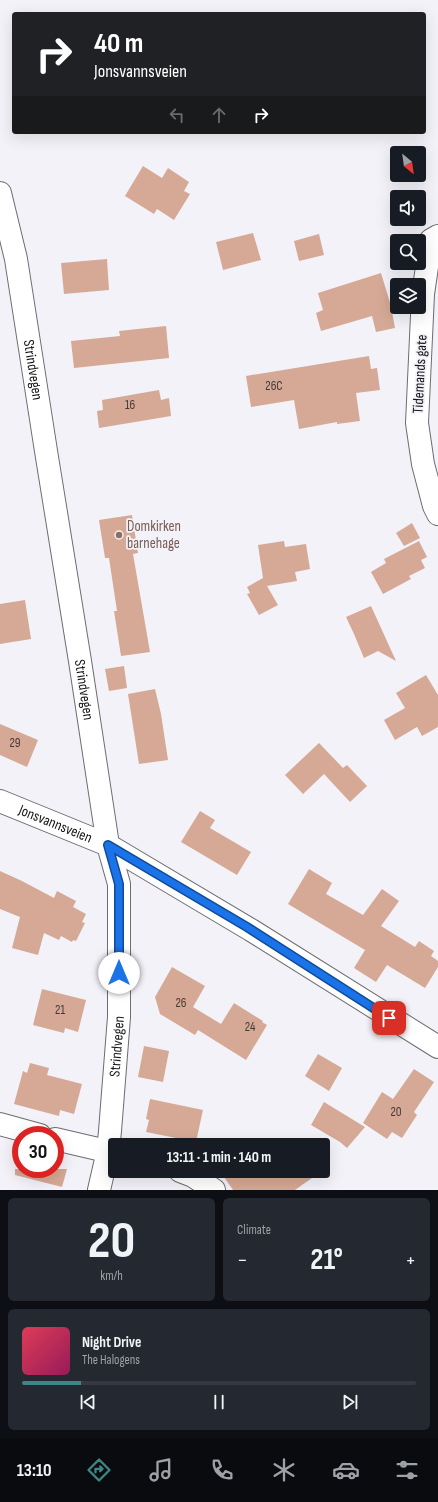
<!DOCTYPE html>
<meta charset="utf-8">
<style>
body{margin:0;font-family:"Sofia Sans Condensed",sans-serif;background:#242831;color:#f1f3f6;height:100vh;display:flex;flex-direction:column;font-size:15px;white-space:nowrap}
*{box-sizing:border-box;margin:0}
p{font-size:13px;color:#9ea1a6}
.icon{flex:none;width:22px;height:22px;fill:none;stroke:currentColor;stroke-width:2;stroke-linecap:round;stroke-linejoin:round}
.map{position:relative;height:1190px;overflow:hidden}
.details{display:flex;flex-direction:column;gap:8px;padding:8px;background:#0d0f14;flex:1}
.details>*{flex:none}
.guide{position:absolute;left:12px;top:12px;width:414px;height:122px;border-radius:4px;box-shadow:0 4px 16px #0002;background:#202124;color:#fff;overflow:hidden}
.needle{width:26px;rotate:151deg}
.tools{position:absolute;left:390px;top:146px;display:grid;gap:8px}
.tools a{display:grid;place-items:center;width:36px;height:36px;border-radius:4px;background:#171b24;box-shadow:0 4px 16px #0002;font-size:20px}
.speed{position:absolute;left:12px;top:1126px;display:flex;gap:8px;font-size:20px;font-weight:700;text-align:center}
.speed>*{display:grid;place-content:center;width:52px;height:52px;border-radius:50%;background:#171b24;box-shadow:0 4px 16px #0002;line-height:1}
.speed .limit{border:6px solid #d22;background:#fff;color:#111}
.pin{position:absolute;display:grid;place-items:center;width:34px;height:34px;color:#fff;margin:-17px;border-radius:8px;box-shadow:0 2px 6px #0006}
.me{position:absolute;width:44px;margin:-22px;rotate:0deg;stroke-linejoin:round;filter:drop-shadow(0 0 3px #0008)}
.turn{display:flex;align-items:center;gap:14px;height:84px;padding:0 16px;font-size:18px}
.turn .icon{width:52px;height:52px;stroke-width:2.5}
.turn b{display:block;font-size:28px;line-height:34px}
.lanes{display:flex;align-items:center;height:38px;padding:0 16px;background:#0003;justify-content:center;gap:20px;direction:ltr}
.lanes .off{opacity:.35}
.big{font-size:30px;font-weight:700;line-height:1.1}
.details .card{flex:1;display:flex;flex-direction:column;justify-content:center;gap:6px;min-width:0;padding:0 14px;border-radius:6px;background:#242831}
.details .dial{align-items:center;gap:0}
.dial b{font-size:52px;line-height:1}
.song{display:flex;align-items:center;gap:12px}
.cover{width:48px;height:48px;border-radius:6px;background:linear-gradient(135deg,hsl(350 70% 55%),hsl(330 70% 35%))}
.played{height:4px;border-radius:2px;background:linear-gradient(90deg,#3d8687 15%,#363941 15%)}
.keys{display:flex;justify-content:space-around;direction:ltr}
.heat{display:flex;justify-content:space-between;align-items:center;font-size:22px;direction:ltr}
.details .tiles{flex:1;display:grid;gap:8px;grid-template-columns:1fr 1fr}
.card:last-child{grid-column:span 2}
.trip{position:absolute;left:108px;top:1138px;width:222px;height:40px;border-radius:4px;background:#171b24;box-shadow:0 4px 16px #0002;font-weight:700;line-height:40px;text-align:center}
.menu{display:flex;height:64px;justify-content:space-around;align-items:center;background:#090b0e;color:#9ea1a6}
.menu .icon{width:28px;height:28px}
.menu .active{color:#3d8687}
.menu b{font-size:18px;color:#f1f3f6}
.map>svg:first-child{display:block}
</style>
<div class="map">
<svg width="438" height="1190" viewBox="0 0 438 1190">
<rect width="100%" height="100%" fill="#f3f2f8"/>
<g fill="#d5a995">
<path d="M143,166l19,12 6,-10 21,14 -5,9 6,3 -16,26 -17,-11 -3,5 -29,-18z"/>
<path d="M253,233l8,27 -38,10 -7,-28z"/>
<path d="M319,234l5,21 -25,6 -5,-20z"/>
<path d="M107,259l2,31 -45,4 -3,-31z"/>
<path d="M381,273l10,33 4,22 -19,4 -4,-16 -51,15 -5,-18 7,-3 -5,-17z"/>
<path d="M166,326l3,32 -95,10 -3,-27 49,-5 -1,-5z"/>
<path d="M369,356l2,13 6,-1 3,22 -24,3 4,28 -23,3v-2l-38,7 -5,-29 -43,7 -5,-31z"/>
<path d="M159,390l2,10 8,-2 2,18 -72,12 -2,-17 6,-1 -1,-10z"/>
<path d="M132,515l6,38 -5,1 17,98 -29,4 -7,-45h3l-8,-53h-4l-6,-38z"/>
<path d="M412,523l8,15 -16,8 -8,-13z"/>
<path d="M284,541l1,6 21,-3 4,25 -15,3 2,9 -30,5 11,19 -19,10 -12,-21 3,-1 -3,-6 16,-9 -5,-33z"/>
<path d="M419,541l8,16 -6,3 4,8 -16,8 2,3 -28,15 -12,-22 15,-9 -2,-4z"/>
<path d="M25,600l6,39 -31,5v-40z"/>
<path d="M371,606l25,55 -18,-10 -14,7 -10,-24 -8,-17z"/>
<path d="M124,666l3,22 -18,3 -4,-22z"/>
<path d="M426,675l12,20v32l-16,9 -5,-9 -22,13 -11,-20 21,-12 -9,-15z"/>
<path d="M155,689l6,25 7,46 -29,4 -11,-70z"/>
<path d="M0,724l38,16 -11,27 -27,-12z"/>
<path d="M319,743l24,25 4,-3 20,21 -17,16 -26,-28 -21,20 -18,-19z"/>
<path d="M200,811l15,9 -5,8 41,24 -14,23 -56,-33z"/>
<path d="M309,869l23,14 -6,11 37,21 19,-26 17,12 -18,25 34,21 4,-6 15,10 -3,5 7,5v6l-13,21 -38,-23 -11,17 -22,-14 11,-18 -77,-46z"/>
<path d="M0,871l22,10 32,17 3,-7 19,10 -3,6 13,7 -4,8 3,1 -9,18 -3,-1 -1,2 -11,-6 -2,4 -15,-7 -6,22 -26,-7 8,-31 -20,-8z"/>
<path d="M172,967l33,19 -12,21 28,17 13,-21 29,18 -1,1 5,3 -21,35 -48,-30 -3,5 -35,-21 -5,-17z"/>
<path d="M42,989l44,11 -8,32 -13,-4 -1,5 -31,-8z"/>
<path d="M144,1046l25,5 -6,31 -25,-5z"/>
<path d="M318,1054l24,14 -13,23 -24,-15z"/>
<path d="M30,1063l19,5 -2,7 35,9 -8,30 -14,-4 -1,6 -45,-12 9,-33 4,2z"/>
<path d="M414,1069l20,13 -20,30 3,3 -15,23 -10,-6 -5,7 -24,-16 19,-31 11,7z"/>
<path d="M150,1099l53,11 -7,32 -50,-10 3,-12 -3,-1z"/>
<path d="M324,1102l41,25 -18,21 -7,-6 -29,-17z"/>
<path d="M15,1169h52l-5,18 -47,-12z"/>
<path d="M220,1171h102l-27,19h-62z"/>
</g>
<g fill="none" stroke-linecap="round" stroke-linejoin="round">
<g stroke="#6d6c71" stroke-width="24">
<g id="minor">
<path d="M438,236l-7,4 -8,54 -6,129 6,41 11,42 4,8"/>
<path d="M0,1124l40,11"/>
<path d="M55,1139l60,14"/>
<path d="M180,1171l13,5 21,14"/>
<path id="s1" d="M99,1190l9,-39 2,-20 9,-114v-133l-11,-39"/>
</g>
</g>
<g stroke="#6d6c71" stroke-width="24">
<g id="tertiary">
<path id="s2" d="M0,193l16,66 30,192 34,210 28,184"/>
<path id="s3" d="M0,801l108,44 143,85 187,117"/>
</g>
</g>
<use href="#minor" stroke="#fff" stroke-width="22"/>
<use href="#tertiary" stroke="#fff" stroke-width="22"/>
</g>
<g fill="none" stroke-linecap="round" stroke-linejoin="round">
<g stroke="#114b97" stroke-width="10">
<path id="route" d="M119,973v-89l-11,-39 139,82 142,91"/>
</g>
<use href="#route" stroke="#1a73e8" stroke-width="7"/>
</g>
<circle fill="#8d6e63" stroke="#f3f2f8" stroke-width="1.5" cx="119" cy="535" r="4"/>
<g text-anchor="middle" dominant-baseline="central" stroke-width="3.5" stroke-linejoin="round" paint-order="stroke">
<g font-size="13" fill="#453a36">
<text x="274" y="386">26C</text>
<text x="130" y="405">16</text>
<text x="15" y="743">29</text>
<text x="181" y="1003">26</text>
<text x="60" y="1010">21</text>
<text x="250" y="1027">24</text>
<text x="396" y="1112">20</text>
</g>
<g font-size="15" fill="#151517" stroke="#f3f2f8">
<text stroke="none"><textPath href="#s2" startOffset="180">Strindvegen</textPath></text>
<text transform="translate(420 374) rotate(-87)">Tidemands gate</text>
<text stroke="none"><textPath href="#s2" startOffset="504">Strindvegen</textPath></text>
<text stroke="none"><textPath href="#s3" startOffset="60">Jonsvannsveien</textPath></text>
<text stroke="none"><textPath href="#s1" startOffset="145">Strindvegen</textPath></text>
</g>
<g font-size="15" fill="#785e54" stroke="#f3f2f8" text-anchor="start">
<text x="127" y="526">Domkirken<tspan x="127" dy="17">barnehage</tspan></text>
</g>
</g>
</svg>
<div class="tools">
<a><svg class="needle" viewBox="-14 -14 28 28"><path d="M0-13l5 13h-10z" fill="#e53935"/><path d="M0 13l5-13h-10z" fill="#9ea1a6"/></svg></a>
<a><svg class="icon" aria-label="sound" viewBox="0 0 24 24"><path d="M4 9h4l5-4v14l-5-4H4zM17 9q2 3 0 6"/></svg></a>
<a><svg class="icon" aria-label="search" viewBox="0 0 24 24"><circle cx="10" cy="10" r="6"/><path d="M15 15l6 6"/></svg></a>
<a><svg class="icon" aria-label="layers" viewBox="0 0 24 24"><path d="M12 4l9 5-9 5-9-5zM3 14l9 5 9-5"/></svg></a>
</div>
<div class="speed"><div class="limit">30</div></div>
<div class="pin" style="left:389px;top:1018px;background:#d93025"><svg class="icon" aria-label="arrive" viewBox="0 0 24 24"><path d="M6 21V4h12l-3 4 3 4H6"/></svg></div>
<svg class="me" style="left:119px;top:973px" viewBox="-20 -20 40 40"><circle r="19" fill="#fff"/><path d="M0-13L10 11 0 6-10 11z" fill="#1a73e8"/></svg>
<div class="trip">13:11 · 1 min · 140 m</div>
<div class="guide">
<div class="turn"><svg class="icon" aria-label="right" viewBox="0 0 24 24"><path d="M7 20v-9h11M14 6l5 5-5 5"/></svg><div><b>40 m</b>Jonsvannsveien</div></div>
<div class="lanes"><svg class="icon off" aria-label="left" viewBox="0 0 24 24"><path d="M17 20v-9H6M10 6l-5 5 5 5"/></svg><svg class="icon off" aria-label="ahead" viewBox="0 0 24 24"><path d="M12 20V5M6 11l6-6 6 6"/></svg><svg class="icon" aria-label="right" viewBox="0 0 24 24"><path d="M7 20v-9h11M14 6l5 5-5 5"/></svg></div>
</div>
</div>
<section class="details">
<div class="tiles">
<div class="card dial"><b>20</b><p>km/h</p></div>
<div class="card"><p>Climate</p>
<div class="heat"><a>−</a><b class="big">21°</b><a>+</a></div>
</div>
<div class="card">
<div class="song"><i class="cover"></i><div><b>Night Drive</b><p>The Halogens</p></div></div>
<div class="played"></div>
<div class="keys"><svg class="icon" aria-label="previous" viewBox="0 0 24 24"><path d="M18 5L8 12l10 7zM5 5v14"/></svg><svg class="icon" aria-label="pause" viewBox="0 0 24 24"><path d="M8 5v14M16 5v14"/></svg><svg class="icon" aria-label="next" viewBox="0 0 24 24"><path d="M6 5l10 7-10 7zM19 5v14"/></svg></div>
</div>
</div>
</section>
<nav class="menu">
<b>13:10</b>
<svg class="icon active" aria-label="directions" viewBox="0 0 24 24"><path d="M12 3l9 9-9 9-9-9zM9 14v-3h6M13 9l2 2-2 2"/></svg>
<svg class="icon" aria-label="music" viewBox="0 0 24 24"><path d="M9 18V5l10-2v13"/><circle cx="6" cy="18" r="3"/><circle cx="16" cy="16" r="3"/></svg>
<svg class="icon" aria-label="phone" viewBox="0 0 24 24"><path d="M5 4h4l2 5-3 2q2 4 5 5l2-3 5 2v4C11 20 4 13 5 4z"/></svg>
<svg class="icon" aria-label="climate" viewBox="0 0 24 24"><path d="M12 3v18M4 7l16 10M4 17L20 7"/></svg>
<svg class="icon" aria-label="car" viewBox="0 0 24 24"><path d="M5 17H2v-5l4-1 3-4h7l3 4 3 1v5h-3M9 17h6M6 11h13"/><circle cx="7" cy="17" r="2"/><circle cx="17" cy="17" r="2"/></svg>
<svg class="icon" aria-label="filters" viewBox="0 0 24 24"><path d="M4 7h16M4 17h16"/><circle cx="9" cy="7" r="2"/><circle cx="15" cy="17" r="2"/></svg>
</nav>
